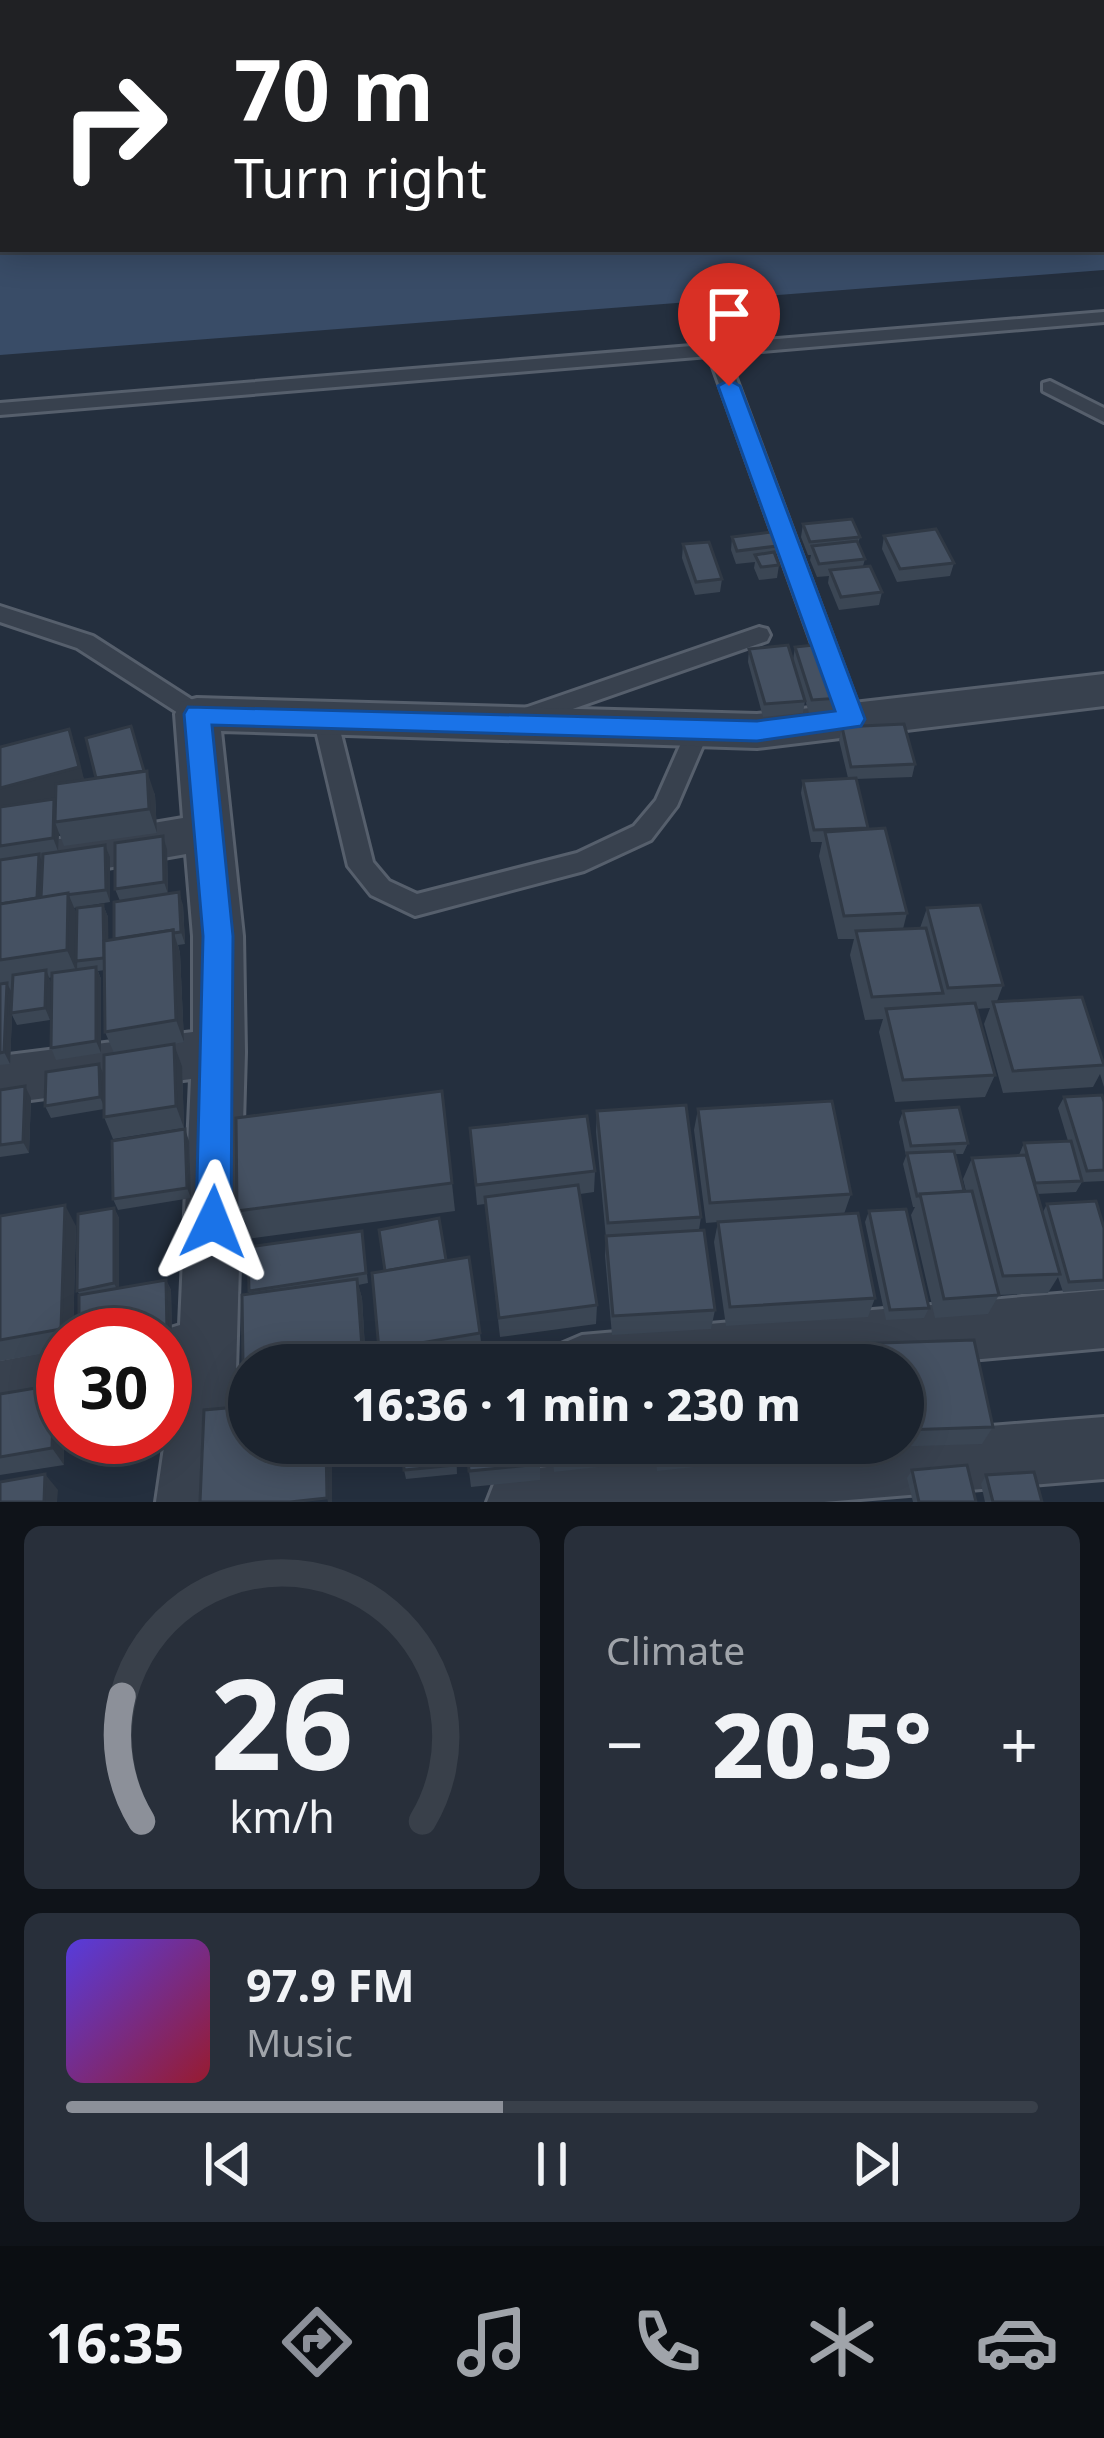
<!DOCTYPE html>
<meta charset="utf-8">
<style>
body{margin:0;font-family:"Noto Sans",sans-serif;background:#282f3a;color:#f1f3f6;height:100vh;display:flex;flex-direction:column;font-size:45px;white-space:nowrap}
*{box-sizing:border-box;margin:0}
p{font-size:39px;color:#a0a4aa}
.icon{flex:none;width:66px;height:66px;fill:none;stroke:currentColor;stroke-width:2;stroke-linecap:round;stroke-linejoin:round}
.map{position:relative;height:1502px;overflow:hidden}
.drawer{display:flex;flex-direction:column;gap:24px;padding:24px;background:#0f1319;flex:1}
.drawer>*{flex:none}
.banner{position:absolute;left:0px;top:0px;width:1104px;height:252px;box-shadow:0 6px 30px #0003,0 0 0 3px #39404a;background:#202124;color:#fff;overflow:hidden}
.speed{position:absolute;left:36px;top:1308px;display:flex;gap:24px;font-size:60px;font-weight:700;text-align:center}
.speed>*{display:grid;place-content:center;width:156px;height:156px;border-radius:50%;background:#1b232e;box-shadow:0 6px 30px #0003,0 0 0 3px #39404a;line-height:1}
.speed .limit{border:18px solid #d22;background:#fff;color:#111}
.pin{position:absolute;display:grid;place-items:center;width:102px;height:102px;color:#fff;margin:-123px -51px;border-radius:50% 50% 50% 0;rotate:-45deg;box-shadow:0 0 12px #0007}
.pin .icon{rotate:45deg}
.me{position:absolute;width:132px;margin:-66px;rotate:2deg;stroke-linejoin:round;filter:drop-shadow(0 0 9px #0008)}
.turn{display:flex;align-items:center;gap:42px;height:252px;padding:0 36px;font-size:54px}
.turn .icon{width:156px;height:156px;stroke-width:2.5}
.turn b{display:block;font-size:84px;line-height:102px}
.big{font-size:90px;font-weight:800;line-height:1.1}
.drawer .card{flex:1;display:flex;flex-direction:column;justify-content:center;gap:18px;min-width:0;padding:0 42px;border-radius:18px;background:#282f3a}
.drawer .dial{align-items:center;gap:0}
.dial svg{height:312px;overflow:visible;fill:none;stroke:#39404a;stroke-width:7;stroke-linecap:round;text-anchor:middle}
.dial text{fill:#f1f3f6;stroke:none}
.song{display:flex;align-items:center;gap:36px}
.cover{width:144px;height:144px;border-radius:18px;background:linear-gradient(135deg,hsl(250 70% 55%),hsl(350 70% 35%))}
.played{height:12px;border-radius:6px;background:linear-gradient(90deg,#8c9099 45%,#39404a 45%)}
.keys{display:flex;justify-content:space-around;direction:ltr}
.heat{display:flex;justify-content:space-between;align-items:center;font-size:66px;direction:ltr}
.drawer .tiles{flex:1;display:grid;gap:24px;grid-template-columns:1fr 1fr}
.card:last-child{grid-column:span 2}
.trip{position:absolute;left:228px;top:1344px;width:696px;height:120px;border-radius:60px;background:#1b232e;box-shadow:0 6px 30px #0003,0 0 0 3px #39404a;font-weight:800;line-height:120px;text-align:center}
.tab-bar{display:flex;height:192px;justify-content:space-around;align-items:center;background:#0b0e12;color:#a0a4aa}
.tab-bar .icon{width:84px;height:84px}
.tab-bar .active{color:#8c9099}
.tab-bar b{font-size:54px;color:#f1f3f6}
.map>svg:first-child{display:block}
</style>
<div class="map">
<svg width="1104" height="1502" viewBox="0 0 1104 1502">
<rect width="100%" height="100%" fill="#242f3e"/>
<path fill="#394c67" fill-rule="evenodd" d="M0,0h1104v270l-1104,85zM3,3h1098v246h-1098z"/>
<g fill="none" stroke-linecap="round" stroke-linejoin="round">
<g stroke="#565f6c" stroke-width="6">
<g id="service">
<path d="M1104,312v10l-377,32 136,365 -12,9 -12,-9 -130,-363 -709,59v-12z"/>
<path d="M1050,381l54,27v14l-61,-31v-8z"/>
<path d="M0,606l93,30 112,72 4,6 -12,9 -8,-3 -112,-72 -77,-26z"/>
<path d="M759,627l8,2 3,6 -3,6 -243,85 -12,-9 4,-6z"/>
<path d="M325,709l12,9 36,144 16,19 28,13 160,-41 57,-27 22,-26 34,-77h16l4,6 -33,77 -26,34 -67,31 -169,45 -44,-21 -23,-29 -35,-148z"/>
</g>
</g>
<g stroke="#565f6c" stroke-width="6">
<g id="minor">
<path d="M1104,674v32l-347,42 -536,-17 22,205 2,116 -9,320 13,-2v62l-21,2 -8,68h-64l17,-116 -8,2v-53h-17l32,-10 11,-246 -191,25v-48l193,-24v-96l-7,-82 -186,33v-38l183,-31 -8,-104 6,-12 16,-4 560,16z"/>
<path d="M1104,1290v58l-201,18 -351,-1 9,-21 21,-9z"/>
<path d="M63,1349v60l-63,14v-62z"/>
<path d="M1104,1417v62l-280,23h-337l9,-23 23,-9 253,-27h131v-10z"/>
</g>
</g>
<use href="#service" fill="#38414e" fill-rule="evenodd"/>
<use href="#minor" fill="#38414e" fill-rule="evenodd"/>
</g>
<g fill="#3b4654">
<path d="M803,524l57,13 -2,7 7,15 -2,7 19,26 -3,13 -40,5 -11,-27 1,-7 -12,1 -7,-17 1,-5h-3l-7,-18z"/>
<path d="M884,536l70,27 -4,13 -53,6 -15,-33z"/>
<path d="M732,537l45,9 -2,10 4,9 -2,13 -18,2 -5,-12 1,-6 -19,2 -5,-14z"/>
<path d="M683,544l39,35 -2,13 -25,3 -13,-37z"/>
<path d="M795,647l46,51 -2,13 -30,2 -16,-53z"/>
<path d="M749,649l56,52 -2,12 -40,4 -15,-55z"/>
<path d="M842,727l73,37 -3,13 -56,2 12,49 39,85 -4,16 17,-1 7,-20 76,77 -6,16 107,61v25l-4,-13 -7,13 -90,6 -19,-69 6,-16 -14,1 19,66 -10,22 -90,5 -16,-70 4,-13 -18,1 -15,-65 4,-16h-16l-19,-83 3,-14h-11l-10,-49 2,-12 45,-3 -9,-38z"/>
<path d="M69,729l15,51 60,-9 11,24 2,38 -93,13 -5,-13 -1,18 -58,8v-112z"/>
<path d="M163,836l4,13 1,45 15,11 2,39 -7,1 2,8 4,89 -10,2 8,22 2,62 -71,11 -9,-22v-8l-53,9 -6,-12 59,-32 10,-21 -9,-21v-62l-7,1 3,8v74l-45,7 -5,-12 1,-71 -3,1 1,42 -33,5 -5,-10 -2,49 -10,1v-205l42,3 63,-18 5,12v45l-36,6 3,6 26,-9 5,12v23l6,-1 6,-38 -5,-12z"/>
<path d="M0,1090l31,8 -2,55 -29,4z"/>
<path d="M442,1091l13,120 -208,28 -10,-28z"/>
<path d="M1064,1097l40,5v79l-22,1 -6,10 -39,2 6,18 4,-8 57,24v61l-41,3 -5,-15 -10,16 -49,2 -11,19 -53,4 -24,-103 4,-8h-2l-10,-43 3,-8 -7,-34 4,-11 65,32 -5,11h-8l9,37h2l-3,-12 9,-21 47,-3 5,-12 44,-2 -10,-33z"/>
<path d="M698,1109l153,85 -7,20 31,84 -7,19 -142,9 -12,-84 4,-20 -12,1 -12,-93z"/>
<path d="M597,1111l104,106 -2,13 16,80 -4,19 -99,6 -7,-79 1,-18 -10,-106z"/>
<path d="M470,1128l125,43 -1,21 -14,2 17,111 -1,19 -96,13 -15,-133 -8,1z"/>
<path d="M189,1141l2,57 -73,12 -5,-11z"/>
<path d="M114,1208l5,10v70l47,-8 5,10 1,52 -7,1v-8h-86l1,-40 -3,-4z"/>
<path d="M869,1211l60,97 -5,10 -38,2 -21,-98z"/>
<path d="M0,1216l76,10 -3,109h-10v15l-63,11z"/>
<path d="M362,1231l6,52 -10,2 4,13 4,67h-117v14l-6,-15 6,-73z"/>
<path d="M446,1261l34,72 2,18 -81,14h-18l-4,-15z"/>
<path d="M974,1340l19,87 -11,17 -127,4 -1,-5h49v-78h-61l7,-21z"/>
<path d="M54,1385l9,13 1,67 -64,10v-81z"/>
<path d="M456,1443l1,31 -51,5 -2,-9z"/>
<path d="M551,1443h84l-1,20 -80,9z"/>
<path d="M654,1443h189l-4,9 -182,19z"/>
<path d="M540,1464v16l-69,7 -2,-16z"/>
<path d="M912,1470l64,32h-63l-6,-24z"/>
<path d="M986,1475l56,27h-57l-4,-18z"/>
</g>
<g fill="#303945">
<path d="M69,729l9,25 9,38 -32,30 4,11 -1,18 -5,-13 -53,-23v-27z"/>
<path d="M147,771l8,24 2,38 -8,-24z"/>
<path d="M163,836l4,13 1,45 -4,-12z"/>
<path d="M105,845l5,12v45l-4,-12z"/>
<path d="M39,854l5,13 -1,32 -6,7z"/>
<path d="M179,892l4,13 2,39 -4,-12z"/>
<path d="M68,893l10,24 -1,56 -10,-23z"/>
<path d="M103,905l5,12 1,53 -5,-12z"/>
<path d="M173,930l7,23 4,89 -8,-22z"/>
<path d="M96,967l5,12v74l-5,-12z"/>
<path d="M46,970l5,12 -1,38 -5,-12z"/>
<path d="M7,983l6,12 -3,69 -6,-12z"/>
<path d="M174,1044l8,22 2,62 -8,-22z"/>
<path d="M99,1064l5,11 1,34 -5,-12z"/>
<path d="M25,1086l6,12 -2,55 -6,-11z"/>
<path d="M185,1129l4,12 2,57 -4,-10z"/>
<path d="M65,1205l11,21 -3,109h-8l-4,-6z"/>
<path d="M114,1208l5,10v76l-5,-11z"/>
<path d="M357,1279l5,19 4,67 -4,-17z"/>
<path d="M166,1280l5,10 1,52 -5,-10z"/>
<path d="M54,1385l9,13 1,67 -12,-17z"/>
<path d="M326,1443h6v59h-4l-1,-4z"/>
<path d="M45,1474l13,16 -1,12h-13z"/>
</g>
<g fill="#455162" stroke="#303945" stroke-width="3">
<path d="M852,519l8,18 -50,5 -7,-18z"/>
<path d="M936,529l18,34 -54,6 -16,-33z"/>
<path d="M771,532l6,14 -40,5 -5,-14z"/>
<path d="M857,541l8,18 -46,5 -7,-18z"/>
<path d="M709,542l13,37 -26,3 -13,-38z"/>
<path d="M774,552l5,13 -18,2 -6,-12z"/>
<path d="M870,566l12,26 -41,5 -11,-27z"/>
<path d="M823,644l18,54 -29,2 -17,-53z"/>
<path d="M788,645l17,56 -40,3 -16,-55z"/>
<path d="M904,724l11,40 -64,3 -9,-40z"/>
<path d="M131,726l13,45 -48,7 -10,-40z"/>
<path d="M69,729l10,38 -79,21v-41z"/>
<path d="M147,771l2,38 -94,13 1,-38z"/>
<path d="M856,778l12,50 -54,2 -11,-49z"/>
<path d="M54,799l-1,39 -53,8v-39z"/>
<path d="M885,828l22,85 -63,3 -19,-84z"/>
<path d="M163,836l1,46 -49,7v-46z"/>
<path d="M105,845l1,45 -65,8 2,-44z"/>
<path d="M39,854l-2,44 -37,6v-44z"/>
<path d="M179,892l2,40 -8,1v-3l-59,9v-37z"/>
<path d="M68,893l-1,57 -67,10v-56z"/>
<path d="M103,905l1,53 -28,3 1,-53z"/>
<path d="M980,905l23,80 -55,3 -21,-80z"/>
<path d="M926,928l17,65 -71,4 -16,-66z"/>
<path d="M173,930l3,90 -71,12 -1,-91z"/>
<path d="M96,967v74l-45,7 1,-75z"/>
<path d="M46,970l-1,38 -34,5 2,-38z"/>
<path d="M7,983l-3,69 -4,1v-69z"/>
<path d="M1082,997l22,68 -91,6 -20,-69z"/>
<path d="M975,1003l20,72 -92,5 -17,-71z"/>
<path d="M174,1044l2,62 -72,11v-62z"/>
<path d="M99,1064l1,33 -55,9 1,-34z"/>
<path d="M25,1086l-2,56 -23,3v-55z"/>
<path d="M442,1091l10,92 -215,28 -1,-93z"/>
<path d="M1102,1095l2,7v68l-17,1 -23,-74z"/>
<path d="M832,1101l19,93 -141,9 -12,-94z"/>
<path d="M686,1105l15,112 -93,6 -11,-112z"/>
<path d="M959,1107l9,36 -57,3 -8,-35z"/>
<path d="M587,1116l8,55 -119,14 -6,-57z"/>
<path d="M185,1129l2,59 -74,11 -1,-58z"/>
<path d="M1071,1141l11,40 -47,2 -11,-40z"/>
<path d="M954,1151l10,40 -47,5 -10,-43z"/>
<path d="M1026,1155l34,119 -57,2 -31,-118z"/>
<path d="M578,1185l19,120 -98,13 -14,-121z"/>
<path d="M972,1191l27,104 -55,4 -24,-105z"/>
<path d="M1096,1201l8,27v52l-35,2 -22,-78z"/>
<path d="M65,1205l-4,124 -61,11v-124z"/>
<path d="M114,1208v75l-37,8 1,-77z"/>
<path d="M906,1209l23,99 -39,2 -21,-99z"/>
<path d="M858,1213l17,85 -145,9 -12,-85z"/>
<path d="M439,1218l7,42 -61,11 -6,-41z"/>
<path d="M704,1230l11,80 -102,6 -7,-80z"/>
<path d="M362,1231l4,42 -117,18 -1,-44z"/>
<path d="M469,1257l11,76 -101,17 -7,-77z"/>
<path d="M357,1279l5,69 -119,16 -1,-69z"/>
<path d="M166,1280l1,52 -16,3h-72v-40z"/>
<path d="M974,1340l19,87 -90,3v-65h-51l-3,-21z"/>
<path d="M827,1346l5,19h-184v-2z"/>
<path d="M625,1357l1,8h-81z"/>
<path d="M54,1385l-2,63 -52,9v-63z"/>
<path d="M249,1406v37h77l1,55 -37,4h-90l4,-92z"/>
<path d="M403,1443h52l1,22 -52,5z"/>
<path d="M467,1443h71l2,21 -71,7z"/>
<path d="M553,1443h82l1,4 -82,8z"/>
<path d="M659,1443h114l-113,12z"/>
<path d="M967,1465l9,37h-57l-7,-32z"/>
<path d="M1034,1472l8,30h-49l-7,-27z"/>
<path d="M45,1474l-1,28h-44v-20z"/>
</g>
<path fill="#1a73e8" stroke="#114b97" stroke-width="3" d="M729,380l11,6 125,333 -4,7 -104,15 -545,-16 21,211 -2,286 -6,12 -12,4 -12,-4 -5,-12 7,-286 -19,-222 4,-7 569,14 78,-10 -117,-325z"/>
</svg>
<div class="speed"><div class="limit">30</div></div>
<div class="pin" style="left:729px;top:386px;background:#d93025"><svg class="icon" aria-label="arrive" viewBox="0 0 24 24"><path d="M6 21V4h12l-3 4 3 4H6"/></svg></div>
<svg class="me" style="left:213px;top:1222px" viewBox="-20 -20 40 40"><path d="M0-17L14 15 0 8-14 15z" fill="#1a73e8" stroke="#fff" stroke-width="4"/></svg>
<div class="trip">16:36 · 1 min · 230 m</div>
<div class="banner">
<div class="turn"><svg class="icon" aria-label="right" viewBox="0 0 24 24"><path d="M7 20v-9h11M14 6l5 5-5 5"/></svg><div><b>70 m</b>Turn right</div></div>
</div>
</div>
<section class="drawer">
<div class="tiles">
<div class="card dial"><svg viewBox="0 0 100 80">
<path d="M14 69A42 42 0 1 1 86 69"/>
<path d="M14 69A42 42 0 0 1 9 37" stroke="#8c9099"/>
<text x="50" y="56" font-size="32" font-weight="700">26</text>
<text x="50" y="72" font-size="11">km/h</text>
</svg></div>
<div class="card"><p>Climate</p>
<div class="heat"><a>−</a><b class="big">20.5°</b><a>+</a></div>
</div>
<div class="card">
<div class="song"><i class="cover"></i><div><b>97.9 FM</b><p>Music</p></div></div>
<div class="played"></div>
<div class="keys"><svg class="icon" aria-label="previous" viewBox="0 0 24 24"><path d="M18 5L8 12l10 7zM5 5v14"/></svg><svg class="icon" aria-label="pause" viewBox="0 0 24 24"><path d="M8 5v14M16 5v14"/></svg><svg class="icon" aria-label="next" viewBox="0 0 24 24"><path d="M6 5l10 7-10 7zM19 5v14"/></svg></div>
</div>
</div>
</section>
<nav class="tab-bar">
<b>16:35</b>
<svg class="icon active" aria-label="directions" viewBox="0 0 24 24"><path d="M12 3l9 9-9 9-9-9zM9 14v-3h6M13 9l2 2-2 2"/></svg>
<svg class="icon" aria-label="music" viewBox="0 0 24 24"><path d="M9 18V5l10-2v13"/><circle cx="6" cy="18" r="3"/><circle cx="16" cy="16" r="3"/></svg>
<svg class="icon" aria-label="phone" viewBox="0 0 24 24"><path d="M5 4h4l2 5-3 2q2 4 5 5l2-3 5 2v4C11 20 4 13 5 4z"/></svg>
<svg class="icon" aria-label="climate" viewBox="0 0 24 24"><path d="M12 3v18M4 7l16 10M4 17L20 7"/></svg>
<svg class="icon" aria-label="car" viewBox="0 0 24 24"><path d="M5 17H2v-5l4-1 3-4h7l3 4 3 1v5h-3M9 17h6M6 11h13"/><circle cx="7" cy="17" r="2"/><circle cx="17" cy="17" r="2"/></svg>
</nav>
